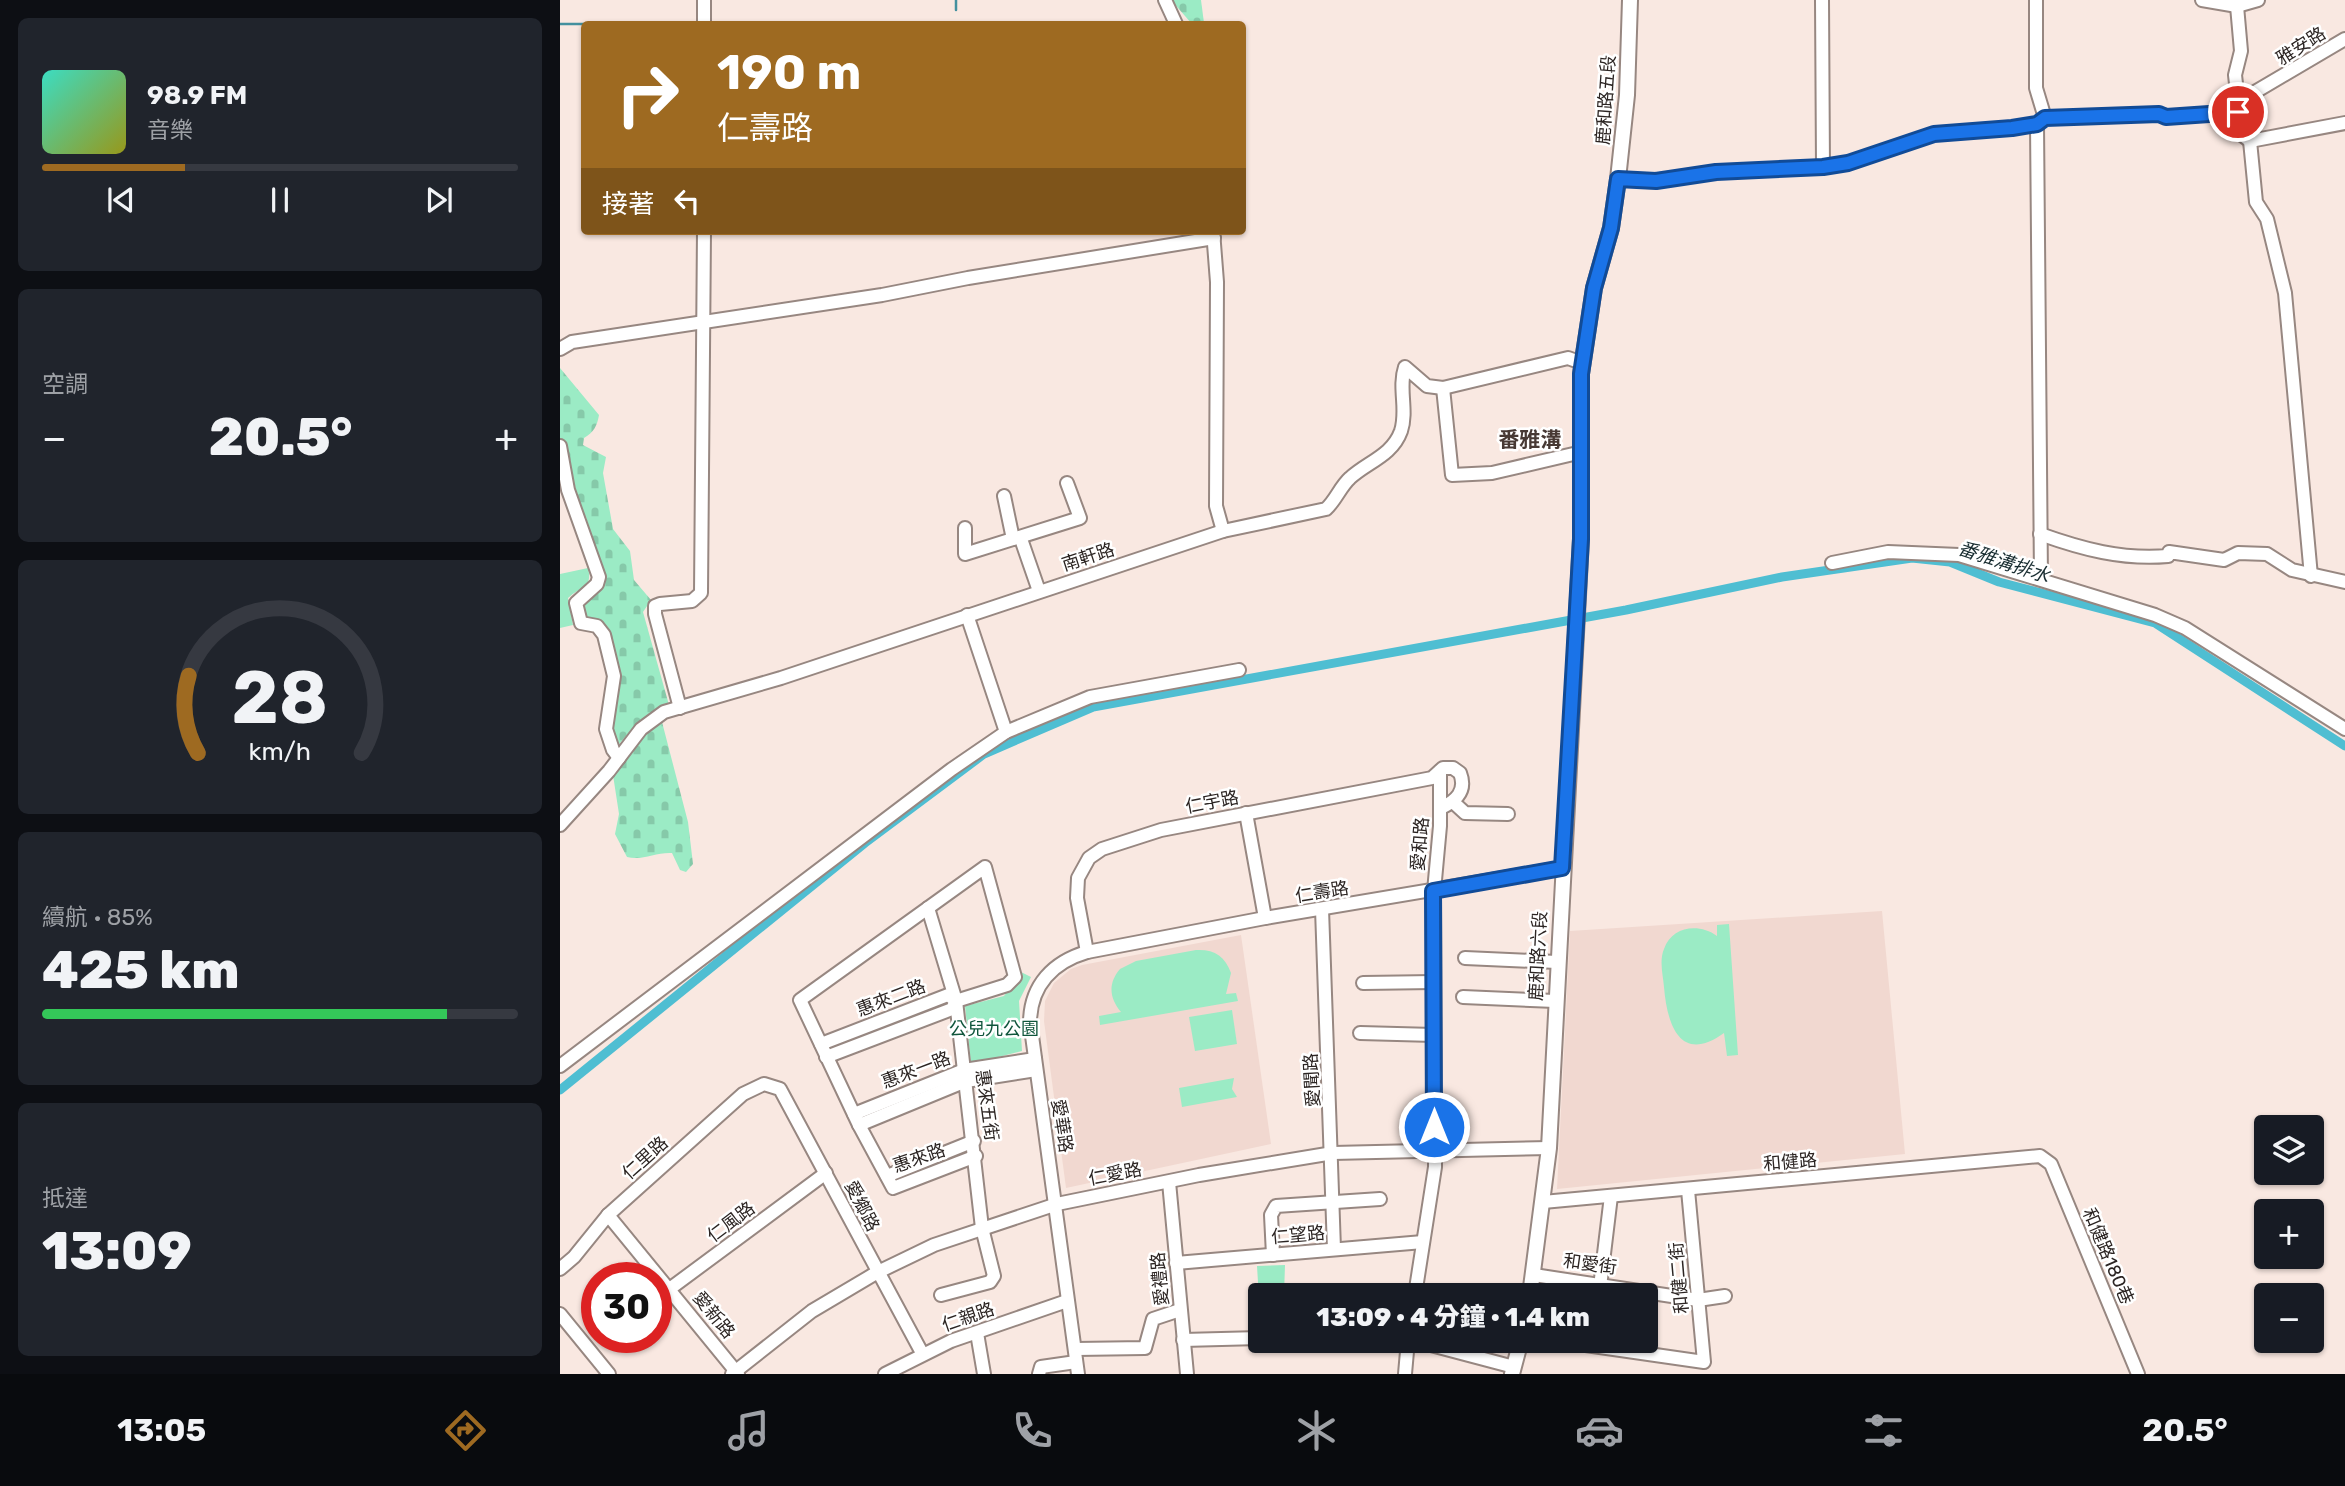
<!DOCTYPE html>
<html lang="zh-TW">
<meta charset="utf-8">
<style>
body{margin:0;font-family:Rubik,"Noto Sans TC",sans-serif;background:#20242c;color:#f1f3f6;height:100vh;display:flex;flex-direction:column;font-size:26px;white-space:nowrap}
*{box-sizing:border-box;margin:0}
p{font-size:23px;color:#9ea1a6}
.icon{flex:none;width:38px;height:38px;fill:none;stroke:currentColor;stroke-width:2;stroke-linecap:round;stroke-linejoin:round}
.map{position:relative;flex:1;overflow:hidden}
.panel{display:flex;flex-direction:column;gap:18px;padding:18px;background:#0d0f14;width:560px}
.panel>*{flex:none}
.guide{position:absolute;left:21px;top:21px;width:665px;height:214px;border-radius:7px;box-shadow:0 2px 5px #0004;background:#9e6a21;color:#fff;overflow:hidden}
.fabs{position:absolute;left:1694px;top:1115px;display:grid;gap:14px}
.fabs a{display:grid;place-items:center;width:70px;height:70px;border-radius:7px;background:#171b24;box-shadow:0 2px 5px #0004;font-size:35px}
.speed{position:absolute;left:21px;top:1262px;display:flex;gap:14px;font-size:35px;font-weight:700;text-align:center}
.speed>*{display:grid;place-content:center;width:91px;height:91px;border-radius:50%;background:#171b24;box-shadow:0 2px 5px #0004;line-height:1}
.speed .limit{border:10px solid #d22;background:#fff;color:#111}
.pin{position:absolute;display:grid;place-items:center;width:60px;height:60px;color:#fff;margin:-30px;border:4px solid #fff;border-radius:50%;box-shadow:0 2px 7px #0007}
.me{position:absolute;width:77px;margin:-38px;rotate:0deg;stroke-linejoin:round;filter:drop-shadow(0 0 5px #0008)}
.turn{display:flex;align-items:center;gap:24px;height:147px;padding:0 21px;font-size:32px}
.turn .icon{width:91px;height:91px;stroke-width:2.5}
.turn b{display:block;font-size:49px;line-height:60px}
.then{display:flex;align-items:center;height:66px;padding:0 21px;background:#0003;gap:14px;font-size:26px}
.big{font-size:52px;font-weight:800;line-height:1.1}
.panel .tile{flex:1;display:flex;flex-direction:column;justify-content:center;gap:10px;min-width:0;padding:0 24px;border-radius:10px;background:#20242c}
.panel .dial{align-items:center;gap:0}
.dial svg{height:182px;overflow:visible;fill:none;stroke:#363941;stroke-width:7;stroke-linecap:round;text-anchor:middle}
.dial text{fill:#f1f3f6;stroke:none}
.song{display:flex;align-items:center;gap:21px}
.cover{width:84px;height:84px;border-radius:10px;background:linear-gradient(135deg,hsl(170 70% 55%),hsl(60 70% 35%))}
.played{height:7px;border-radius:4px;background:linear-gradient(90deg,#9e6a21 30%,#363941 30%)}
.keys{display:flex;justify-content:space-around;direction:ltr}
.heat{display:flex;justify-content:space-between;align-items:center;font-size:38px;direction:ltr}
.charge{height:10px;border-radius:5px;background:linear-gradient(90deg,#34c759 85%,#363941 0)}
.trip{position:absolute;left:688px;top:1283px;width:410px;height:70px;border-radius:7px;background:#171b24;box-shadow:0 2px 5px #0004;font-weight:800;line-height:70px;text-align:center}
.tab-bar{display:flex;height:112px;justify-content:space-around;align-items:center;background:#090b0e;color:#9ea1a6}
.tab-bar .icon{width:49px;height:49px}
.tab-bar .active{color:#9e6a21}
.tab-bar b{font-size:32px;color:#f1f3f6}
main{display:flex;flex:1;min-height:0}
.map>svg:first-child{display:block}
</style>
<main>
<section class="panel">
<div class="tile">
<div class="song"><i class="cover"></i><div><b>98.9 FM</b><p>音樂</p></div></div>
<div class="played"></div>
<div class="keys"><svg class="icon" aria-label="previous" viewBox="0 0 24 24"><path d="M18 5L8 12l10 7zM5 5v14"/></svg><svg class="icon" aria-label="pause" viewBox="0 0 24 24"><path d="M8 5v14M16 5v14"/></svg><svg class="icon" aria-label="next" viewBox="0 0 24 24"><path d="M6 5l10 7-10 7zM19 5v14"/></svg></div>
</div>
<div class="tile"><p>空調</p>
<div class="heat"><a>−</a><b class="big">20.5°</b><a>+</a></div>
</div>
<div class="tile dial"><svg viewBox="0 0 100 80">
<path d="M14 69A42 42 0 1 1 86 69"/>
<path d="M14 69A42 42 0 0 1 10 35" stroke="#9e6a21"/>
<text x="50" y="56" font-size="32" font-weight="700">28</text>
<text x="50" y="72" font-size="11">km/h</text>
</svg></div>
<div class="tile"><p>續航 · 85%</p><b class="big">425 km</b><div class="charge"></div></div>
<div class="tile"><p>抵達</p><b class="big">13:09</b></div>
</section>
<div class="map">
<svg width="1785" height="1374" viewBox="0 0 1785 1374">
<defs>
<pattern id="cemetery-stones" width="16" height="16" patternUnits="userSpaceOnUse" patternTransform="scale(1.75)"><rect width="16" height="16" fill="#9bebc5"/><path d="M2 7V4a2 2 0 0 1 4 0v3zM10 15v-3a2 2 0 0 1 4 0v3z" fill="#86c9a9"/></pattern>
</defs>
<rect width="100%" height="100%" fill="#f9e8e1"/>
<g fill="#f1d8d0">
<path d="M1322,911l23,243 -348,35 13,-258z"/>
<path d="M681,935l30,209 -205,44 -22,-167 1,-20 9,-18 17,-14 11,-4z"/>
</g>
<g fill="#9bebc5">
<path d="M28,568c5,20 -7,18 -20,30l5,27 -13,3v-54z"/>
<path d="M1169,924l9,131 -11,1 -3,-23c-44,32 -57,-9 -60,-46 -1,-12 -5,-26 0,-38 8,-23 35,-26 53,-13v-11z"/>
<path d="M636,950c18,-1 29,6 35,23l-5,21 10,-1 2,8 -138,24 -1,-9 22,-4c-12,-14 -13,-29 -1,-43l16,-8z"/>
<path d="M461,972l10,5 -12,24 3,50 -51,13 -6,-58 39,-10z"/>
<path d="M672,1010l5,34 -42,7 -6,-34z"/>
<path d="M674,1078l-2,11 5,8 -55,10 -3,-19z"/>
<path d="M725,1265l-1,30h-24l-1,4 -2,-33z"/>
</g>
<g fill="url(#cemetery-stones)">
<path d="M611,0h30l3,23 -12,1z"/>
<path d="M0,368l39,47c-2,11 -5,17 -15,23l-1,7 23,12 -3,16 10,56 17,22 4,29 17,20 -8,12 26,93c-24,8 -36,22 -52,42l-4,-22 6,-30 -13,-69 -10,-7 -8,1 -8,-5 -1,-10 19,-14 5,-11 -17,-63 -9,-12 -12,-61 -5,-5z"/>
<path d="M102,722l26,100 5,42 -7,8 -6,-2 -8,-17c-16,-1 -30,8 -45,4l-12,-23 4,-20 -6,-39 32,-46z"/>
</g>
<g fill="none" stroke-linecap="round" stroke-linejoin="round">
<g stroke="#44909e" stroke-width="2.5">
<path d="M396,10v-10"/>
<path d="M0,24h51"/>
</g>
<path stroke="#4fbed2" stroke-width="9" d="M0,1090l305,-247 119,-89 109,-47 533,-97 156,-33 130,-19 38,4 49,20 156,41 190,123"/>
<g stroke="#978781" stroke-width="16">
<g id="minor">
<path d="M605,0l11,24"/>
<path d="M1262,0l1,167"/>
<path d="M1476,0v88l9,30"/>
<path d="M1642,0l35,6 21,-6"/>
<path d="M1677,6l4,45 -6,24 7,60 8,6 95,-18"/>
<path d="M144,24v-24"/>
<path d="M1678,102l107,-63"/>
<path d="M1477,124l4,455"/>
<path d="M1690,141l6,61 11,17 18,74 26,283"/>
<path d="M1058,179l37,2 61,-9 107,-5 25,-4 86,-29 78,-6 25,-4 8,-6 114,-4 8,3 71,-5"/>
<path d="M653,231l4,51 -1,224 7,25"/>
<path d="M0,349l12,-7 310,-47 86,-17 246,-40"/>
<path d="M883,388l9,87 40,-2 90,-21"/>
<path d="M0,446l8,44 31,87 -2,7 -21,19 5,20 16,3 7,9 10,41 -8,53 7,21 6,8"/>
<path d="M444,496l9,43"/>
<path d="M405,528v26l115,-36 -13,-35"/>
<path d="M1480,534c42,15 82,26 128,22l1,-4 55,8 14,-7 29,1 25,16 53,12"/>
<path d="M461,539l18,52"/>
<path d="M1272,563l56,-11 71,3 196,60 30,13 160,101"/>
<path d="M407,615l39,117"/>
<path d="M120,708l-25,-94v-8l5,-2 32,-3 9,-8 3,-362"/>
<path d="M893,802l12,11 43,1"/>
<path d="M686,813l19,105"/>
<path d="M0,825l49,-54 32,-42 23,-17 117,-34 442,-147 103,-22c10,-9 14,-22 24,-31 17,-16 42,-22 51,-47 7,-21 -3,-43 4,-64l22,19 16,2 125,-30 14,5"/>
<path d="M368,908l28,93 26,227 12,48 -4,6 -49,13"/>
<path d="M762,909l12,340"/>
<path d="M527,952l-10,-54 1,-20 11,-20 13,-9 59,-19 271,-52 11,-10h10l7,5c7,18 -4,28 -19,35"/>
<path d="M905,958l92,4"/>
<path d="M803,983l71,-1"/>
<path d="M903,997l92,4"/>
<path d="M396,1001l51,-16 8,-8 -30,-110 -185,133 59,125 34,63 83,-32"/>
<path d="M800,1033l74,2"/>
<path d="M261,1044l127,-49 8,6"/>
<path d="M266,1057l126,-48 4,-8"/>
<path d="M0,1066l392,-297 54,-37 84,-35 149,-27"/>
<path d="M294,1114l110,-44 71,-11"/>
<path d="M299,1125l107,-44 70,-11"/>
<path d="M327,1176l87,-35"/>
<path d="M609,1182l18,192"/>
<path d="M983,1202l497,-46 11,8 87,210"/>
<path d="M48,1215l130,159"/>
<path d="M713,1255l-2,-40 5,-9 104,-7"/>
<path d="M616,1263l247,-21"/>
<path d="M0,1269l14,-12 34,-42 135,-121 21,-10 16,5 142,264"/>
<path d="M974,1275l164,25 27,-4"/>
<path d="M855,1295l20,-128 -1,-276 6,-65v-55"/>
<path d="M1039,1295l12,-99"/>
<path d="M96,1299l170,-126"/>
<path d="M0,1314l49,60"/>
<path d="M417,1333l7,41"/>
<path d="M623,1340l77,-2"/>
<path d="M852,1340l102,27"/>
<path d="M991,1340l153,22 -16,-172"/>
<path d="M516,1349l69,-1 8,-29 27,-9"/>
<path d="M172,1374l80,-63 64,-38 58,-28 123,-41 142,-29 134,-22 216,-5"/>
<path d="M325,1374l66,-33 116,-40"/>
<path d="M479,1374l2,-7 35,-5"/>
<path d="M518,1374l-48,-353c1,-36 23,-59 57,-69l178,-34 297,-50"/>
<path d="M845,1374l3,-34"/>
</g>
</g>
<g stroke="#978781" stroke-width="18">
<g id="major">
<path d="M970,1295l19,-147 32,-609v-165l13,-86 17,-60 7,-49 9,-84 3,-95"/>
<path d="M952,1374l9,-34"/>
</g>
</g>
<use href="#minor" stroke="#fff" stroke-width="12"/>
<use href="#major" stroke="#fff" stroke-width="14"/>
</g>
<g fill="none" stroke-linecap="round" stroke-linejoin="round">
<g stroke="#114b97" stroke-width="18">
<path id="route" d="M874,1127l-1,-236 129,-23 19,-329v-165l13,-86 17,-60 7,-49 38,2 60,-9 107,-5 25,-4 86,-29 78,-6 25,-4 8,-6 114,-4 7,3 72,-5"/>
</g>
<use href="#route" stroke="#1a73e8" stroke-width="12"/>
</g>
<g text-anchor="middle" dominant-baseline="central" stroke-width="5" stroke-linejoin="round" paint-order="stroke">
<g font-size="18" fill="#2c2523" stroke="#fff">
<text transform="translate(1741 46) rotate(-32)">雅安路</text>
<text transform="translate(1046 100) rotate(-86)">鹿和路五段</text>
<text transform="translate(528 557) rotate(-18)">南軒路</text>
<text transform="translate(652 802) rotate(-11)">仁宇路</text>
<text transform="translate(860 844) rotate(-85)">愛和路</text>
<text transform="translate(762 892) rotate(-9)">仁壽路</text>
<text transform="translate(978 956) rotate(-87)">鹿和路六段</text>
<text transform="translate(331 998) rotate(-21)">惠來二路</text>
<text transform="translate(356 1070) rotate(-21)">惠來一路</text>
<text transform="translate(752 1080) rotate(-93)">愛聞路</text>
<text transform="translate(427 1105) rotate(82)">惠來五街</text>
<text transform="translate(502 1126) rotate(81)">愛華路</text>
<text transform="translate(85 1158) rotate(-42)">仁里路</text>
<text transform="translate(359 1158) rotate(-19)">惠來路</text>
<text transform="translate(1230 1162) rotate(-5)">和健路</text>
<text transform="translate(555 1174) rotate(-11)">仁愛路</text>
<text transform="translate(302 1206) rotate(63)">愛鄉路</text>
<text transform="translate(171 1222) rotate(-37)">仁風路</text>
<text transform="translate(738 1235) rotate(-5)">仁望路</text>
<text transform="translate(1548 1256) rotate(67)">和健路180巷</text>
<text transform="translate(1030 1264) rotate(8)">和愛街</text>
<text transform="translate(1119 1278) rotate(-95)">和健二街</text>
<text transform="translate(600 1279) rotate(-95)">愛禮路</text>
<text transform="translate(154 1315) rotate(51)">愛新路</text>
<text transform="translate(408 1317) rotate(-19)">仁親路</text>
</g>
<g font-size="18" fill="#10563c" stroke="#fff">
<text x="434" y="1029">公兒九公園</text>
</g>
<g font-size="19" font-style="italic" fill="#192d31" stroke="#fff">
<text transform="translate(1444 562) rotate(18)">番雅溝排水</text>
</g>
<g font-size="21" font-weight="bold" fill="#473934" stroke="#fff">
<text x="970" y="439">番雅溝</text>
</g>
</g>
</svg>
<div class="fabs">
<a><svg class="icon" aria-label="layers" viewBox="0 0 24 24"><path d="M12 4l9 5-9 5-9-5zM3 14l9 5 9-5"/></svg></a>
<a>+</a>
<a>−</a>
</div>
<div class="speed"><div class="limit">30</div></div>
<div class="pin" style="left:1678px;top:112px;background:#d93025"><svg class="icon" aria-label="arrive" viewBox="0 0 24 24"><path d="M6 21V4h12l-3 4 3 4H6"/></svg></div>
<svg class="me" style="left:874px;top:1127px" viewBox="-20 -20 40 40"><circle r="17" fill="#1a73e8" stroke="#fff" stroke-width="3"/><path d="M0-11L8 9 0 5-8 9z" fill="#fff"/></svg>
<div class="trip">13:09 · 4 分鐘 · 1.4 km</div>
<div class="guide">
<div class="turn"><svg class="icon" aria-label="right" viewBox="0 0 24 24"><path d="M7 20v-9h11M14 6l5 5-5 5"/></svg><div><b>190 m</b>仁壽路</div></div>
<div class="then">接著<svg class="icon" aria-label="left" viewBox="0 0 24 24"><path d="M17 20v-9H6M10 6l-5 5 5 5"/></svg></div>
</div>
</div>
</main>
<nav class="tab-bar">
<b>13:05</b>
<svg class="icon active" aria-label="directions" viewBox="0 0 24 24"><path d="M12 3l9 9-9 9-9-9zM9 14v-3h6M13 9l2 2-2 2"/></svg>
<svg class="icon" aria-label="music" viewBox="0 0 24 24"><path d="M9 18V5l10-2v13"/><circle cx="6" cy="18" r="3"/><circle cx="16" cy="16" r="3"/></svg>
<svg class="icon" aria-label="phone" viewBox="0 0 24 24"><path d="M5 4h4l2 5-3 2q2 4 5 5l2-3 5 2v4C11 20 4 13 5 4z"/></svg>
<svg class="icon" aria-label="climate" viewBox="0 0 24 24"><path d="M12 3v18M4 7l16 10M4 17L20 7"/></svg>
<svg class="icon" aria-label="car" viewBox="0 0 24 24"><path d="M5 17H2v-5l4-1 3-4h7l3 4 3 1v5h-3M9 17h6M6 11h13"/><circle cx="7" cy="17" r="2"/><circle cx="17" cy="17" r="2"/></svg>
<svg class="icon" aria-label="filters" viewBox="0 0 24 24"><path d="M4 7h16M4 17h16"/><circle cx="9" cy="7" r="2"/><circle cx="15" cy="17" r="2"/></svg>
<b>20.5°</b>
</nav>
